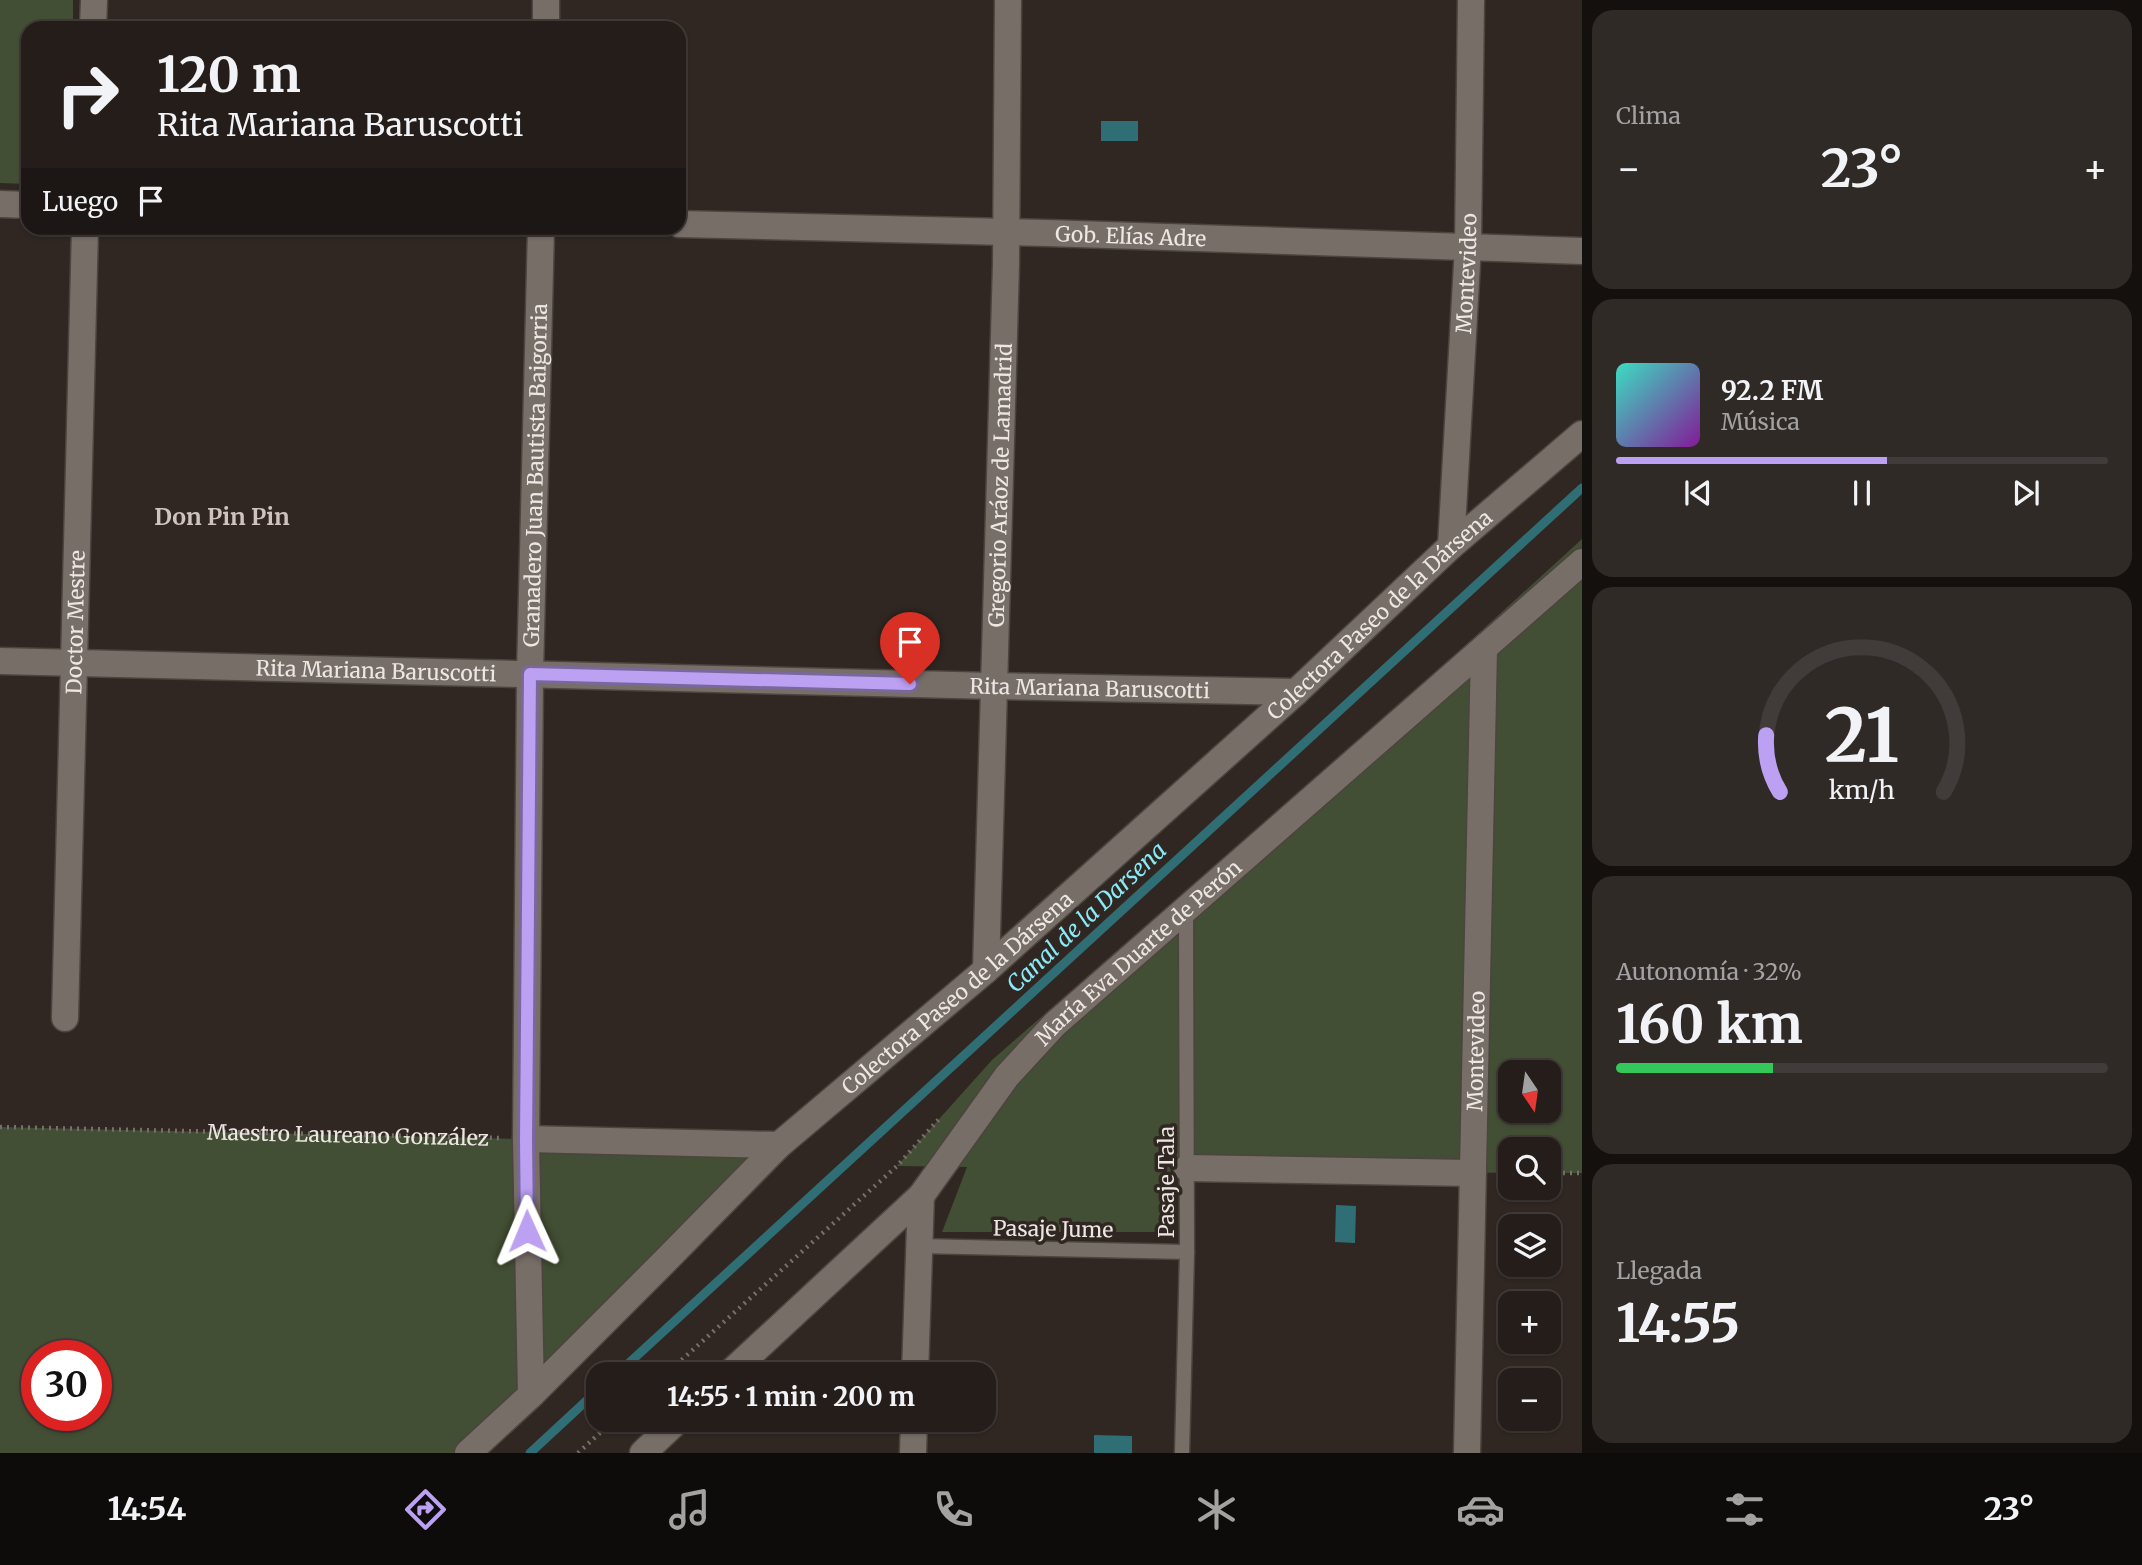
<!DOCTYPE html>
<html lang="es">
<meta charset="utf-8">
<style>
body{margin:0;font-family:Merriweather,serif;background:#302a27;color:#f1f3f6;height:100vh;display:flex;flex-direction:column;font-size:26px;white-space:nowrap}
*{box-sizing:border-box;margin:0}
p{font-size:23px;color:#a3a2a2}
.icon{flex:none;width:38px;height:38px;fill:none;stroke:currentColor;stroke-width:2;stroke-linecap:round;stroke-linejoin:round}
.map{position:relative;flex:1;overflow:hidden}
.panel{display:flex;flex-direction:column;gap:10px;padding:10px;background:#14100e;width:560px}
.panel>*{flex:none}
.hud{position:absolute;left:21px;top:21px;width:665px;height:214px;border-radius:21px;box-shadow:0 2px 5px #0004,0 0 0 2px #413b39;background:#241d1a;color:#f1f3f6;overflow:hidden}
.needle{width:46px;rotate:167deg}
.controls{position:absolute;left:1498px;top:1060px;display:grid;gap:14px}
.controls a{display:grid;place-items:center;width:63px;height:63px;border-radius:14px;background:#241d1a;box-shadow:0 2px 5px #0004,0 0 0 2px #413b39;font-size:35px}
.speed{position:absolute;left:21px;top:1340px;display:flex;gap:14px;font-size:35px;font-weight:700;text-align:center}
.speed>*{display:grid;place-content:center;width:91px;height:91px;border-radius:50%;background:#241d1a;box-shadow:0 2px 5px #0004,0 0 0 2px #413b39;line-height:1}
.speed .limit{border:10px solid #d22;background:#fff;color:#111}
.pin{position:absolute;display:grid;place-items:center;width:60px;height:60px;color:#fff;margin:-72px -30px;border-radius:50% 50% 50% 0;rotate:-45deg;box-shadow:0 0 7px #0007}
.pin .icon{rotate:45deg}
.me{position:absolute;width:77px;margin:-38px;rotate:359deg;stroke-linejoin:round;filter:drop-shadow(0 0 5px #0008)}
.turn{display:flex;align-items:center;gap:24px;height:147px;padding:0 21px;font-size:32px}
.turn .icon{width:91px;height:91px;stroke-width:2.5}
.turn b{display:block;font-size:49px;line-height:60px}
.then{display:flex;align-items:center;height:66px;padding:0 21px;background:#0003;gap:14px;font-size:26px}
.big{font-size:52px;font-weight:700;line-height:1.1}
.panel .tile{flex:1;display:flex;flex-direction:column;justify-content:center;gap:10px;min-width:0;padding:0 24px;border-radius:21px;background:#302a27}
.panel .dial{align-items:center;gap:0}
.dial svg{height:182px;overflow:visible;fill:none;stroke:#413b39;stroke-width:7;stroke-linecap:round;text-anchor:middle}
.dial text{fill:#f1f3f6;stroke:none}
.song{display:flex;align-items:center;gap:21px}
.cover{width:84px;height:84px;border-radius:10px;background:linear-gradient(135deg,hsl(170 70% 55%),hsl(290 70% 35%))}
.played{height:7px;border-radius:4px;background:linear-gradient(90deg,#bca0f2 55%,#413b39 55%)}
.keys{display:flex;justify-content:space-around;direction:ltr}
.heat{display:flex;justify-content:space-between;align-items:center;font-size:38px;direction:ltr}
.charge{height:10px;border-radius:5px;background:linear-gradient(90deg,#34c759 32%,#413b39 0)}
.trip{position:absolute;left:586px;top:1362px;width:410px;height:70px;border-radius:21px;background:#241d1a;box-shadow:0 2px 5px #0004,0 0 0 2px #413b39;font-weight:700;line-height:70px;text-align:center}
.menu{display:flex;height:112px;justify-content:space-around;align-items:center;background:#0e0c0a;color:#a3a2a2}
.menu .icon{width:49px;height:49px}
.menu .on{color:#bca0f2}
.menu b{font-size:32px;color:#f1f3f6}
main{display:flex;flex:1;min-height:0}
.map>svg:first-child{display:block}
</style>
<main>
<div class="map">
<svg width="1582" height="1453" viewBox="0 0 1582 1453">
<rect width="100%" height="100%" fill="#302722"/>
<g fill="#434f34" fill-rule="evenodd">
<path d="M0,0h73v28h-45v156l-28,-1z"/>
<path d="M1582,539v634h-33v-23h-39v23l-339,-6 -5,65h-224l25,-65 -70,-1 95,-106 430,-375zM1510,1073h39v38h-39z"/>
<path d="M0,1127l779,18 -311,308h-468zM37,1356h59v60h-59z"/>
</g>
<g fill="#306e75">
<rect x="1101" y="121" width="37" height="20"/>
<path d="M1336,1205l20,1 -1,37 -20,-1z"/>
<path d="M1094,1435l38,1v17h-38z"/>
</g>
<g fill="none" stroke-linecap="round" stroke-linejoin="round">
<g stroke="#306e75" stroke-width="9">
<path d="M617,1374l965,-886"/>
<path d="M530,1453l68,-63"/>
</g>
<g stroke="#4b443f" stroke-width="17">
<g id="lane">
<path d="M919,1246l268,6"/>
<path d="M1182,1453l5,-201 -1,-341"/>
</g>
</g>
<g stroke="#4b443f" stroke-width="29">
<g id="street">
<path d="M93,28l1,-28"/>
<path d="M546,28v-28"/>
<path d="M0,204l28,1"/>
<path id="s2" d="M679,224l368,9 535,18"/>
<path id="s3" d="M1451,546l17,-300 3,-246"/>
<path id="s4" d="M0,661l994,25 302,6"/>
<path id="s5" d="M986,970l20,-706 2,-264"/>
<path id="s6" d="M65,1018l20,-790"/>
<path d="M526,1139l253,6"/>
<path d="M1187,1168l285,5"/>
<path id="s7" d="M729,1374l192,-178 86,-120 48,-52 527,-462"/>
<path d="M915,1374l6,-178"/>
<path id="s8" d="M531,1395l-5,-256 4,-465 11,-446"/>
<path id="s9" d="M468,1453l63,-58 134,-134 114,-116 207,-175 310,-278 155,-146 131,-112"/>
<path d="M643,1453l36,-34"/>
<path d="M913,1453l1,-34"/>
<path id="s10" d="M1467,1453l17,-804"/>
</g>
</g>
<g stroke="#776f6b" stroke-width="4.5" stroke-dasharray="2 5" stroke-linecap="butt">
<path id="s1" d="M0,1127l500,11"/>
<path d="M1549,1173h33"/>
<path d="M666,1374l231,-208 42,-47"/>
<path d="M578,1453l37,-34"/>
</g>
<use href="#lane" stroke="#786e68" stroke-width="14"/>
<use href="#street" stroke="#786e68" stroke-width="26"/>
</g>
<g fill="none" stroke-linecap="round" stroke-linejoin="round">
<g stroke="#7a689d" stroke-width="18">
<path id="route" d="M527,1231l-1,-92 4,-465 380,10"/>
</g>
<use href="#route" stroke="#bca0f2" stroke-width="12"/>
</g>
<g text-anchor="middle" dominant-baseline="central" stroke-width="7" stroke-linejoin="round" paint-order="stroke">
<g font-size="21" fill="#ede7e4" stroke="#302722">
<text stroke="none"><textPath href="#s2" startOffset="452">Gob. Elías Adre</textPath></text>
<text stroke="none"><textPath href="#s3" startOffset="273">Montevideo</textPath></text>
<text stroke="none"><textPath href="#s8" startOffset="920">Granadero Juan Bautista Baigorria</textPath></text>
<text stroke="none"><textPath href="#s5" startOffset="485">Gregorio Aráoz de Lamadrid</textPath></text>
<text stroke="none"><textPath href="#s9" startOffset="1239">Colectora Paseo de la Dársena</textPath></text>
<text stroke="none"><textPath href="#s6" startOffset="396">Doctor Mestre</textPath></text>
<text stroke="none"><textPath href="#s4" startOffset="376">Rita Mariana Baruscotti</textPath></text>
<text stroke="none"><textPath href="#s4" startOffset="1090">Rita Mariana Baruscotti</textPath></text>
<text stroke="none"><textPath href="#s7" startOffset="590">María Eva Duarte de Perón</textPath></text>
<text stroke="none"><textPath href="#s9" startOffset="672">Colectora Paseo de la Dársena</textPath></text>
<text stroke="none"><textPath href="#s10" startOffset="402">Montevideo</textPath></text>
<text stroke="none"><textPath href="#s1" startOffset="348">Maestro Laureano González</textPath></text>
<text transform="translate(1166 1182) rotate(-90)">Pasaje Tala</text>
<text transform="translate(1053 1229) rotate(1)">Pasaje Jume</text>
</g>
<g font-size="23" font-weight="bold" fill="#cfc3bd" stroke="#302722">
<text x="222" y="516">Don Pin Pin</text>
</g>
<g font-size="23" font-style="italic" fill="#89ebf8" stroke="#302722">
<text transform="translate(1086 917) rotate(-43)">Canal de la Darsena</text>
</g>
</g>
</svg>
<div class="controls">
<a><svg class="needle" viewBox="-14 -14 28 28"><path d="M0-13l5 13h-10z" fill="#e53935"/><path d="M0 13l5-13h-10z" fill="#a3a2a2"/></svg></a>
<a><svg class="icon" aria-label="search" viewBox="0 0 24 24"><circle cx="10" cy="10" r="6"/><path d="M15 15l6 6"/></svg></a>
<a><svg class="icon" aria-label="layers" viewBox="0 0 24 24"><path d="M12 4l9 5-9 5-9-5zM3 14l9 5 9-5"/></svg></a>
<a>+</a>
<a>−</a>
</div>
<div class="speed"><div class="limit">30</div></div>
<div class="pin" style="left:910px;top:684px;background:#d93025"><svg class="icon" aria-label="arrive" viewBox="0 0 24 24"><path d="M6 21V4h12l-3 4 3 4H6"/></svg></div>
<svg class="me" style="left:527px;top:1231px" viewBox="-20 -20 40 40"><path d="M0-17L14 15 0 8-14 15z" fill="#bca0f2" stroke="#fff" stroke-width="4"/></svg>
<div class="trip">14:55 · 1 min · 200 m</div>
<div class="hud">
<div class="turn"><svg class="icon" aria-label="right" viewBox="0 0 24 24"><path d="M7 20v-9h11M14 6l5 5-5 5"/></svg><div><b>120 m</b>Rita Mariana Baruscotti</div></div>
<div class="then">Luego<svg class="icon" aria-label="arrive" viewBox="0 0 24 24"><path d="M6 21V4h12l-3 4 3 4H6"/></svg></div>
</div>
</div>
<section class="panel">
<div class="tile"><p>Clima</p>
<div class="heat"><a>−</a><b class="big">23°</b><a>+</a></div>
</div>
<div class="tile">
<div class="song"><i class="cover"></i><div><b>92.2 FM</b><p>Música</p></div></div>
<div class="played"></div>
<div class="keys"><svg class="icon" aria-label="previous" viewBox="0 0 24 24"><path d="M18 5L8 12l10 7zM5 5v14"/></svg><svg class="icon" aria-label="pause" viewBox="0 0 24 24"><path d="M8 5v14M16 5v14"/></svg><svg class="icon" aria-label="next" viewBox="0 0 24 24"><path d="M6 5l10 7-10 7zM19 5v14"/></svg></div>
</div>
<div class="tile dial"><svg viewBox="0 0 100 80">
<path d="M14 69A42 42 0 1 1 86 69"/>
<path d="M14 69A42 42 0 0 1 8 44" stroke="#bca0f2"/>
<text x="50" y="56" font-size="32" font-weight="700">21</text>
<text x="50" y="72" font-size="11">km/h</text>
</svg></div>
<div class="tile"><p>Autonomía · 32%</p><b class="big">160 km</b><div class="charge"></div></div>
<div class="tile"><p>Llegada</p><b class="big">14:55</b></div>
</section>
</main>
<nav class="menu">
<b>14:54</b>
<svg class="icon on" aria-label="directions" viewBox="0 0 24 24"><path d="M12 3l9 9-9 9-9-9zM9 14v-3h6M13 9l2 2-2 2"/></svg>
<svg class="icon" aria-label="music" viewBox="0 0 24 24"><path d="M9 18V5l10-2v13"/><circle cx="6" cy="18" r="3"/><circle cx="16" cy="16" r="3"/></svg>
<svg class="icon" aria-label="phone" viewBox="0 0 24 24"><path d="M5 4h4l2 5-3 2q2 4 5 5l2-3 5 2v4C11 20 4 13 5 4z"/></svg>
<svg class="icon" aria-label="climate" viewBox="0 0 24 24"><path d="M12 3v18M4 7l16 10M4 17L20 7"/></svg>
<svg class="icon" aria-label="car" viewBox="0 0 24 24"><path d="M5 17H2v-5l4-1 3-4h7l3 4 3 1v5h-3M9 17h6M6 11h13"/><circle cx="7" cy="17" r="2"/><circle cx="17" cy="17" r="2"/></svg>
<svg class="icon" aria-label="filters" viewBox="0 0 24 24"><path d="M4 7h16M4 17h16"/><circle cx="9" cy="7" r="2"/><circle cx="15" cy="17" r="2"/></svg>
<b>23°</b>
</nav>
